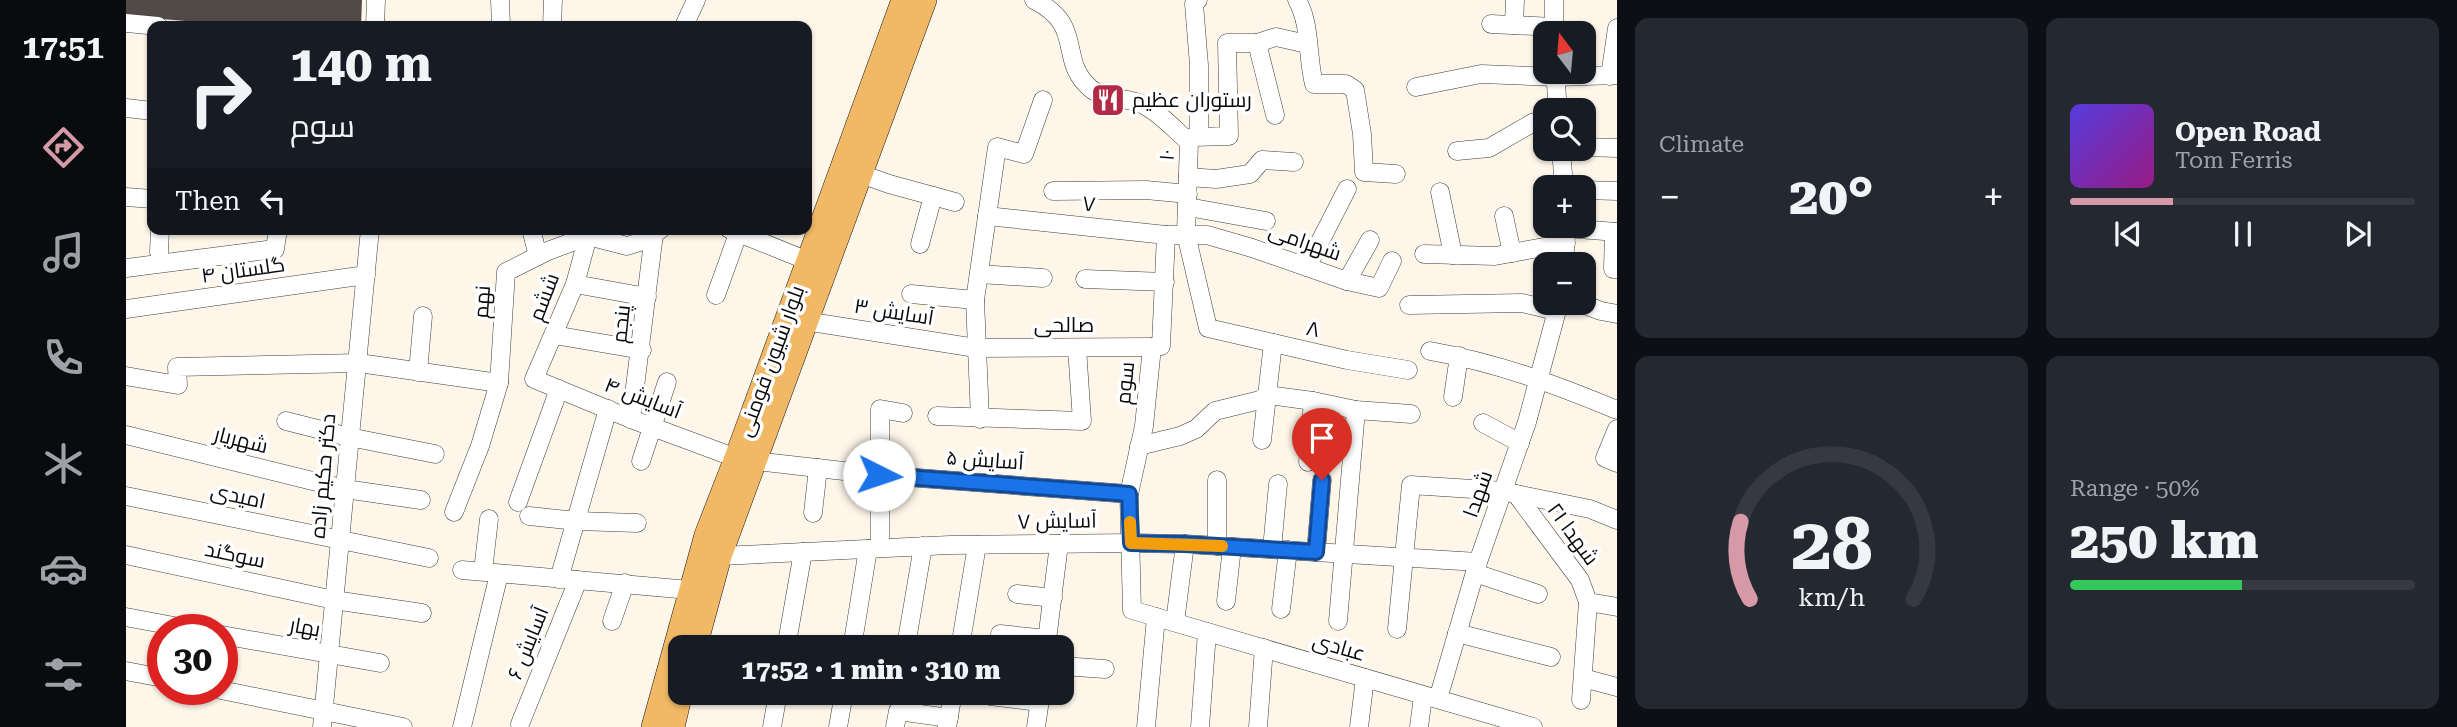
<!DOCTYPE html>
<meta charset="utf-8">
<style>
body{margin:0;font-family:"Roboto Serif",Cairo,serif;background:#242831;color:#f1f3f6;height:100vh;display:flex;flex-direction:column;font-size:26px;white-space:nowrap}
*{box-sizing:border-box;margin:0}
p{font-size:23px;color:#9ea1a6}
.icon{flex:none;width:38px;height:38px;fill:none;stroke:currentColor;stroke-width:2;stroke-linecap:round;stroke-linejoin:round}
.map{position:relative;flex:1;overflow:hidden}
.panel{display:flex;flex-direction:column;gap:18px;padding:18px;background:#0d0f14;width:840px}
.panel>*{flex:none}
.hud{position:absolute;left:21px;top:21px;width:665px;height:214px;border-radius:14px;box-shadow:0 2px 5px #0004;background:#171b24;color:#f1f3f6;overflow:hidden}
.needle{width:46px;rotate:344deg}
.controls{position:absolute;left:1407px;top:21px;display:grid;gap:14px}
.controls a{display:grid;place-items:center;width:63px;height:63px;border-radius:14px;background:#171b24;box-shadow:0 2px 5px #0004;font-size:35px}
.speed{position:absolute;left:21px;top:614px;display:flex;gap:14px;font-size:35px;font-weight:700;text-align:center}
.speed>*{display:grid;place-content:center;width:91px;height:91px;border-radius:50%;background:#171b24;box-shadow:0 2px 5px #0004;line-height:1}
.speed .limit{border:10px solid #d22;background:#fff;color:#111}
.pin{position:absolute;display:grid;place-items:center;width:60px;height:60px;color:#fff;margin:-72px -30px;border-radius:50% 50% 50% 0;rotate:-45deg;box-shadow:0 0 7px #0007}
.pin .icon{rotate:45deg}
.me{position:absolute;width:77px;margin:-38px;rotate:94deg;stroke-linejoin:round;filter:drop-shadow(0 0 5px #0008)}
.turn{display:flex;align-items:center;gap:24px;height:147px;padding:0 28px;font-size:32px}
.turn .icon{width:91px;height:91px;stroke-width:2.5}
.turn b{display:block;font-size:49px;line-height:60px}
.then{display:flex;align-items:center;height:66px;padding:0 28px;background:#0003;gap:14px;font-size:26px}
.big{font-size:52px;font-weight:800;line-height:1.1}
.panel .widget{flex:1;display:flex;flex-direction:column;justify-content:center;gap:10px;min-width:0;padding:0 24px;border-radius:14px;background:#242831}
.panel .dial{align-items:center;gap:0}
.dial svg{height:182px;overflow:visible;fill:none;stroke:#363941;stroke-width:7;stroke-linecap:round;text-anchor:middle}
.dial text{fill:#f1f3f6;stroke:none}
.song{display:flex;align-items:center;gap:21px}
.cover{width:84px;height:84px;border-radius:10px;background:linear-gradient(135deg,hsl(250 70% 55%),hsl(310 70% 35%))}
.played{height:7px;border-radius:4px;background:linear-gradient(90deg,#d599a7 30%,#363941 30%)}
.keys{display:flex;justify-content:space-around;direction:ltr}
.heat{display:flex;justify-content:space-between;align-items:center;font-size:38px;direction:ltr}
.charge{height:10px;border-radius:5px;background:linear-gradient(90deg,#34c759 50%,#363941 0)}
.panel .tiles{flex:1;display:grid;gap:18px;grid-template-columns:repeat(2,1fr)}
.trip{position:absolute;left:542px;top:635px;width:406px;height:70px;border-radius:14px;background:#171b24;box-shadow:0 2px 5px #0004;font-weight:800;line-height:70px;text-align:center}
main{display:flex;flex:1;min-height:0}
.dock{display:flex;flex-direction:column;width:126px;justify-content:space-around;align-items:center;background:#090b0e;color:#9ea1a6}
.dock .icon{width:49px;height:49px}
.dock .selected{color:#d599a7}
.dock b{font-size:32px;color:#f1f3f6}
.map>svg:first-child{display:block}
</style>
<main>
<nav class="dock">
<b>17:51</b>
<svg class="icon selected" aria-label="directions" viewBox="0 0 24 24"><path d="M12 3l9 9-9 9-9-9zM9 14v-3h6M13 9l2 2-2 2"/></svg>
<svg class="icon" aria-label="music" viewBox="0 0 24 24"><path d="M9 18V5l10-2v13"/><circle cx="6" cy="18" r="3"/><circle cx="16" cy="16" r="3"/></svg>
<svg class="icon" aria-label="phone" viewBox="0 0 24 24"><path d="M5 4h4l2 5-3 2q2 4 5 5l2-3 5 2v4C11 20 4 13 5 4z"/></svg>
<svg class="icon" aria-label="climate" viewBox="0 0 24 24"><path d="M12 3v18M4 7l16 10M4 17L20 7"/></svg>
<svg class="icon" aria-label="car" viewBox="0 0 24 24"><path d="M5 17H2v-5l4-1 3-4h7l3 4 3 1v5h-3M9 17h6M6 11h13"/><circle cx="7" cy="17" r="2"/><circle cx="17" cy="17" r="2"/></svg>
<svg class="icon" aria-label="filters" viewBox="0 0 24 24"><path d="M4 7h16M4 17h16"/><circle cx="9" cy="7" r="2"/><circle cx="15" cy="17" r="2"/></svg>
</nav>
<div class="map">
<svg width="1491" height="727" viewBox="0 0 1491 727">
<rect width="100%" height="100%" fill="#fef6e9"/>
<path fill="#524a47" d="M0,0h236l-1,26h-116l-119,-10z"/>
<g fill="none" stroke-linecap="round" stroke-linejoin="round">
<g stroke="#3d3d3d" stroke-width="19">
<g id="minor">
<path d="M374,0l1,26"/>
<path d="M908,0c52,26 23,59 56,88 13,12 36,9 52,16 18,9 32,25 47,38"/>
<path d="M1072,0l-4,4 5,61v67l-10,10 -3,92 22,94 139,32 61,10"/>
<path d="M1171,0c14,24 10,57 17,84h32l9,6 7,44 2,38 32,2"/>
<path d="M1428,0v33"/>
<path d="M0,23l32,3"/>
<path d="M1365,24l63,3"/>
<path d="M1388,25l1,-25"/>
<path d="M249,26l1,-26"/>
<path d="M426,26l1,-26"/>
<path d="M558,26l12,-26"/>
<path d="M1131,43l18,72"/>
<path d="M1429,72l3,38"/>
<path d="M1484,76l7,-48"/>
<path d="M1290,87l65,-13 75,3 61,-2"/>
<path d="M0,108l26,3"/>
<path d="M1067,137l36,-1 -2,-93h30l19,-6 31,7"/>
<path d="M1458,147l33,1"/>
<path d="M1435,149l3,38"/>
<path d="M1331,151l32,-3 45,-26 11,-2"/>
<path d="M735,174l28,10 66,18"/>
<path d="M1062,177l28,2 34,-5 12,-14 32,2"/>
<path d="M1458,190l33,1"/>
<path d="M927,191l93,-1 42,4"/>
<path d="M1314,192l13,63"/>
<path d="M0,197l26,2"/>
<path d="M1062,207l78,14"/>
<path d="M861,216l179,19h41l45,13 95,33 32,7 13,-27"/>
<path d="M1378,216l8,37"/>
<path d="M1440,228l51,4"/>
<path d="M405,229l7,27"/>
<path d="M464,229l-15,55 -41,95 97,40 105,39"/>
<path d="M603,229l79,32"/>
<path d="M1488,232l-1,37h4"/>
<path d="M1040,235l-5,111 -9,1 -8,79 -15,68 3,116 401,117"/>
<path d="M794,244l13,-48"/>
<path d="M33,252l1,-23"/>
<path d="M1298,254l71,2 71,-13"/>
<path d="M1438,264l2,-31"/>
<path d="M1181,267l40,-78"/>
<path d="M0,268l149,-19 3,-20"/>
<path d="M853,274l64,4"/>
<path d="M959,279l80,3"/>
<path d="M1221,281l23,-41"/>
<path d="M449,284l72,13"/>
<path d="M785,294l64,6"/>
<path d="M590,295l23,-64"/>
<path d="M1454,303l21,8 16,3"/>
<path d="M1283,305l113,-2 34,8"/>
<path d="M0,309l240,-34"/>
<path d="M679,321l171,27 176,-1"/>
<path d="M428,335l88,15"/>
<path d="M1304,351c68,12 124,33 187,59"/>
<path d="M292,372l5,-56"/>
<path d="M0,376l52,9 -1,-18 182,-4 140,20"/>
<path d="M1327,397l6,-41"/>
<path d="M811,416l145,5 -5,-73"/>
<path d="M505,419l23,-185"/>
<path d="M854,419l-5,-119 22,-153 27,7 19,-54"/>
<path d="M160,421l63,16 86,17"/>
<path d="M1357,423l37,20"/>
<path d="M1491,429l-12,29 12,5"/>
<path d="M0,435l219,54 76,11"/>
<path d="M1136,440l11,-97"/>
<path d="M1013,446l41,-10 16,-7 19,-18 45,-11 8,-5 45,6 43,9 55,4"/>
<path d="M515,461l26,-79"/>
<path d="M629,461l124,14 250,19"/>
<path d="M1182,462l5,-61"/>
<path d="M1390,494l74,15 27,11"/>
<path d="M0,496l303,62"/>
<path d="M392,502l41,-113"/>
<path d="M328,512l26,-66 19,-63 7,-111 42,-21 40,-15 39,10 16,-5 18,-12"/>
<path d="M687,513l5,-45"/>
<path d="M403,516l48,5 60,2"/>
<path d="M1091,546v-66"/>
<path d="M754,548v-139l23,4"/>
<path d="M1146,549l6,-65"/>
<path d="M1190,552l6,-72"/>
<path d="M0,555l208,45 88,13"/>
<path d="M594,556l230,-11 181,-2 54,1 293,18"/>
<path d="M336,570l228,20"/>
<path d="M357,571l6,-52"/>
<path d="M1349,573l63,21"/>
<path d="M433,579l49,-170"/>
<path d="M891,594l36,4"/>
<path d="M1100,601l6,-54"/>
<path d="M1462,602l29,5"/>
<path d="M1155,609l7,-59"/>
<path d="M0,617l69,13"/>
<path d="M486,621l13,-38"/>
<path d="M1212,621l18,-211"/>
<path d="M1049,622l10,-78"/>
<path d="M1271,629l14,-144 92,6 13,3 64,86 8,22 -7,98"/>
<path d="M1331,633l94,24"/>
<path d="M874,634l47,5"/>
<path d="M96,635l158,28"/>
<path d="M781,640l16,-94"/>
<path d="M660,648l17,-96"/>
<path d="M726,648l16,-99"/>
<path d="M834,648l17,-103"/>
<path d="M920,648l13,-104"/>
<path d="M936,666l43,3"/>
<path d="M0,671l37,7"/>
<path d="M1457,678l34,9"/>
<path d="M95,690l182,37"/>
<path d="M864,696l49,6"/>
<path d="M1312,699l40,-137 49,-140 32,-119"/>
<path d="M394,724l58,-144"/>
<path d="M196,727l48,-498"/>
<path d="M336,727l37,-153"/>
<path d="M646,727l6,-34"/>
<path d="M712,727l6,-34"/>
<path d="M769,727l3,-16 51,7"/>
<path d="M821,727l6,-34"/>
<path d="M910,727l5,-34"/>
<path d="M1020,727l10,-110"/>
<path d="M1074,727l7,-95"/>
<path d="M1132,727l6,-79"/>
<path d="M1233,727l6,-49"/>
<path d="M1293,727l4,-31"/>
</g>
</g>
<g stroke="#1b1b1b" stroke-width="24">
<g id="major">
<path d="M569,648l25,-92 205,-556"/>
<path d="M527,727l53,-192 30,-77 167,-458"/>
<path d="M547,727l8,-34"/>
</g>
</g>
<use href="#minor" stroke="#fff" stroke-width="18"/>
<use href="#major" stroke="#f1b965" stroke-width="23"/>
</g>
<g fill="none" stroke-linecap="round" stroke-linejoin="round">
<g stroke="#114b97" stroke-width="18">
<path id="route" d="M753,475l250,19 2,49 54,1 131,8 6,-72"/>
</g>
<use href="#route" stroke="#1a73e8" stroke-width="12"/>
<path stroke="#f59e0b" stroke-width="12" d="M1004,522l1,21 91,3"/>
</g>
<defs>
<g id="restaurant-square" transform="scale(1.75)"><rect x="-9" y="-9" width="18" height="18" rx="4" fill="#b22b46" stroke="#fff"/><path d="M-5-6h1v4h1v-4h1v4h1v-4h1v5L-1.5 .5V6h-2V.5L-5-1ZM5-6V6H3V1.5H1.5Q1.5-4 5-6Z" fill="#fff"/></g>
</defs>
<g fill-rule="evenodd">
<use href="#restaurant-square" x="982" y="100"/>
</g>
<g text-anchor="middle" dominant-baseline="central" stroke-width="7" stroke-linejoin="round" paint-order="stroke">
<g font-size="21" fill="#0a0a0a" stroke="#fff" text-anchor="start">
<text x="1006" y="100">رستوران عظیم</text>
</g>
<g font-size="21" fill="#0a0a0a" stroke="#fff">
<text transform="translate(1041 155) rotate(-86)">۱۰</text>
<text transform="translate(963 204) rotate(6)">۷</text>
<text transform="translate(1179 242) rotate(19)">شهرامی</text>
<text transform="translate(117 270) rotate(-8)">گلستان ۴</text>
<text transform="translate(418 297) rotate(-69)">ششم</text>
<text transform="translate(356 302) rotate(-86)">نهم</text>
<text transform="translate(768 312) rotate(9)">آسایش ۳</text>
<text transform="translate(495 324) rotate(-84)">پنجم</text>
<text x="938" y="325">صالحی</text>
<text transform="translate(1187 329) rotate(12)">۸</text>
<text transform="translate(645 361) rotate(-70)">بلوار شیون فومنی</text>
<text transform="translate(999 383) rotate(-84)">سوم</text>
<text transform="translate(517 398) rotate(21)">آسایش ۴</text>
<text transform="translate(115 440) rotate(14)">شهریار</text>
<text transform="translate(859 460) rotate(4)">آسایش ۵</text>
<text transform="translate(197 476) rotate(-85)">دکتر حکیم زاده</text>
<text transform="translate(1352 494) rotate(-70)">شهدا</text>
<text transform="translate(112 496) rotate(12)">امیدی</text>
<text transform="translate(931 521) rotate(-1)">آسایش ۷</text>
<text transform="translate(1447 534) rotate(54)">شهدا ۲۱</text>
<text transform="translate(109 555) rotate(12)">سوگند</text>
<text transform="translate(179 627) rotate(10)">بهار</text>
<text transform="translate(402 643) rotate(-68)">آسایش ۶</text>
<text transform="translate(1213 647) rotate(16)">عبادی</text>
</g>
</g>
</svg>
<div class="controls">
<a><svg class="needle" viewBox="-14 -14 28 28"><path d="M0-13l5 13h-10z" fill="#e53935"/><path d="M0 13l5-13h-10z" fill="#9ea1a6"/></svg></a>
<a><svg class="icon" aria-label="search" viewBox="0 0 24 24"><circle cx="10" cy="10" r="6"/><path d="M15 15l6 6"/></svg></a>
<a>+</a>
<a>−</a>
</div>
<div class="speed"><div class="limit">30</div></div>
<div class="pin" style="left:1196px;top:480px;background:#d93025"><svg class="icon" aria-label="arrive" viewBox="0 0 24 24"><path d="M6 21V4h12l-3 4 3 4H6"/></svg></div>
<svg class="me" style="left:753px;top:475px" viewBox="-20 -20 40 40"><circle r="19" fill="#fff"/><path d="M0-13L10 11 0 6-10 11z" fill="#1a73e8"/></svg>
<div class="trip">17:52 · 1 min · 310 m</div>
<div class="hud">
<div class="turn"><svg class="icon" aria-label="right" viewBox="0 0 24 24"><path d="M7 20v-9h11M14 6l5 5-5 5"/></svg><div><b>140 m</b>سوم</div></div>
<div class="then">Then<svg class="icon" aria-label="left" viewBox="0 0 24 24"><path d="M17 20v-9H6M10 6l-5 5 5 5"/></svg></div>
</div>
</div>
<section class="panel">
<div class="tiles">
<div class="widget"><p>Climate</p>
<div class="heat"><a>−</a><b class="big">20°</b><a>+</a></div>
</div>
<div class="widget">
<div class="song"><i class="cover"></i><div><b>Open Road</b><p>Tom Ferris</p></div></div>
<div class="played"></div>
<div class="keys"><svg class="icon" aria-label="previous" viewBox="0 0 24 24"><path d="M18 5L8 12l10 7zM5 5v14"/></svg><svg class="icon" aria-label="pause" viewBox="0 0 24 24"><path d="M8 5v14M16 5v14"/></svg><svg class="icon" aria-label="next" viewBox="0 0 24 24"><path d="M6 5l10 7-10 7zM19 5v14"/></svg></div>
</div>
<div class="widget dial"><svg viewBox="0 0 100 80">
<path d="M14 69A42 42 0 1 1 86 69"/>
<path d="M14 69A42 42 0 0 1 10 35" stroke="#d599a7"/>
<text x="50" y="56" font-size="32" font-weight="700">28</text>
<text x="50" y="72" font-size="11">km/h</text>
</svg></div>
<div class="widget"><p>Range · 50%</p><b class="big">250 km</b><div class="charge"></div></div>
</div>
</section>
</main>
